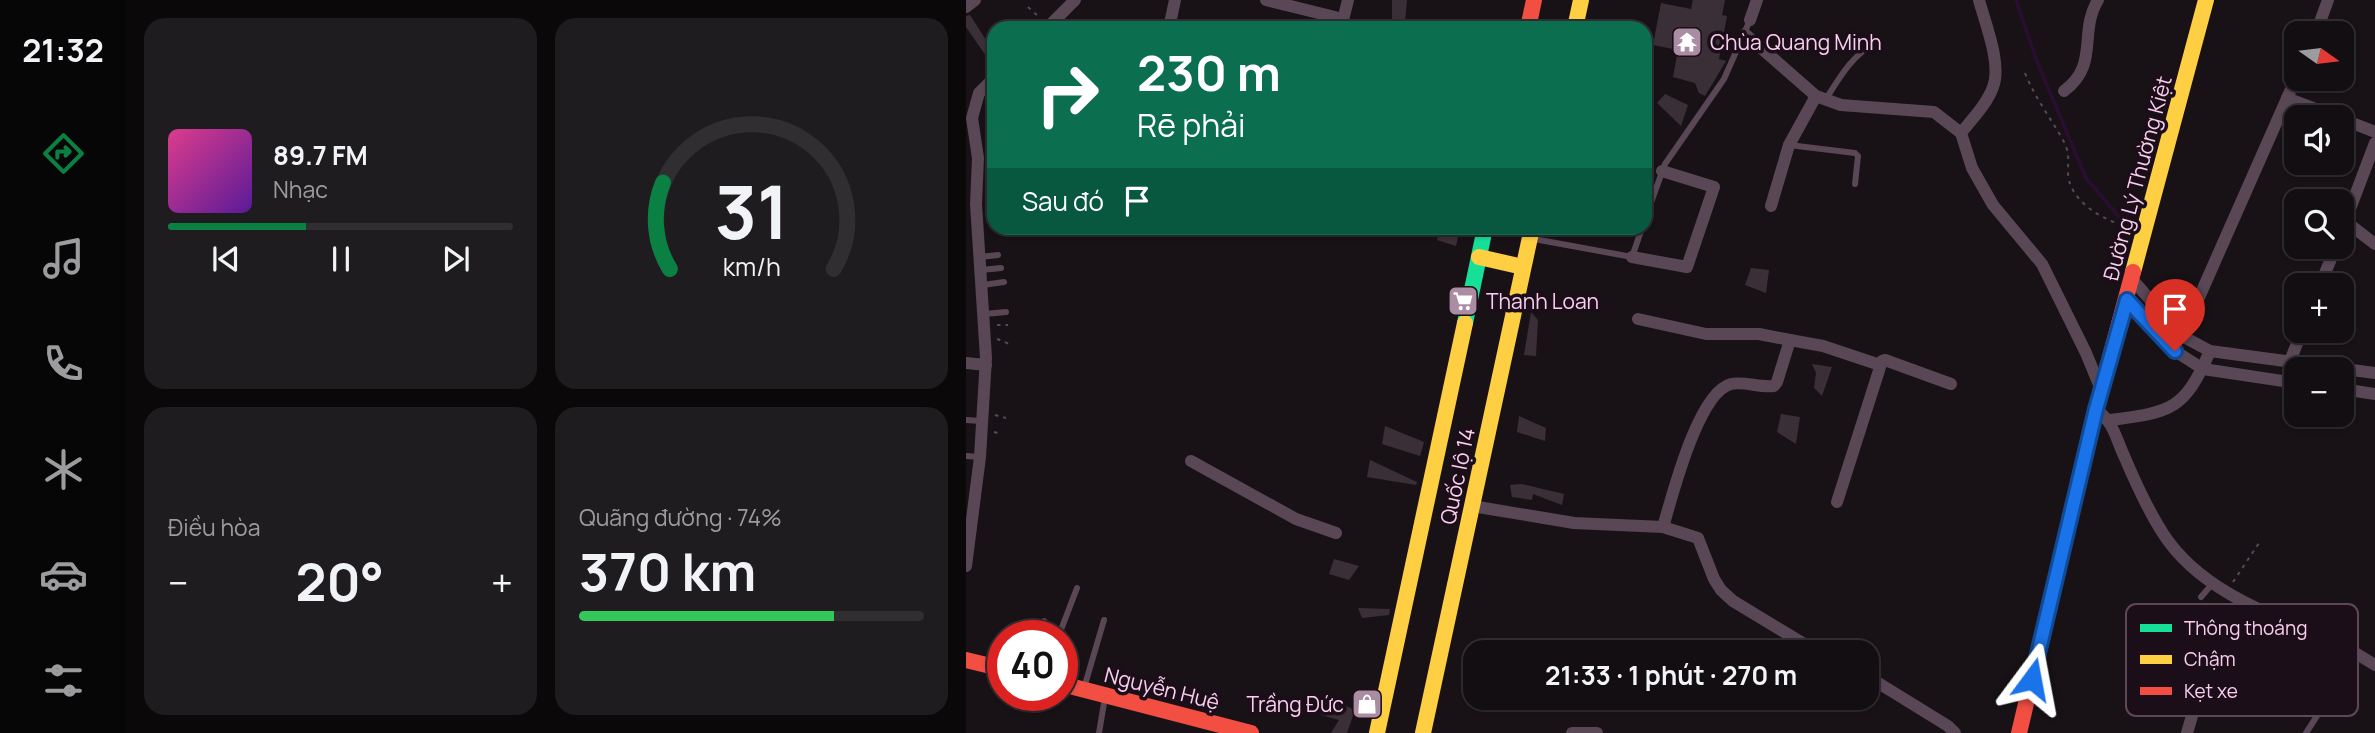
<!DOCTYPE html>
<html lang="vi">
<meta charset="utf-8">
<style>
body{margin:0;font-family:Manrope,sans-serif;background:#1f1c1f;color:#f1f3f6;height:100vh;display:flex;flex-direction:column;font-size:26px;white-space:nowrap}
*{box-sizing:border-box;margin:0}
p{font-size:23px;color:#9c9c9f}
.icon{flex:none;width:38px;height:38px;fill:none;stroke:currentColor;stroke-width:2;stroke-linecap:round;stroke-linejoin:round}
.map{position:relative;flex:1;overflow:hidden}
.panel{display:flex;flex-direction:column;gap:18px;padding:18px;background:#0a0809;width:840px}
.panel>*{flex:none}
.banner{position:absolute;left:21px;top:21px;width:665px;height:214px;border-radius:21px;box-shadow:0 2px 5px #0004,0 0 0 2px #312e31;background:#0b6e4f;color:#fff;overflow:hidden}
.needle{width:46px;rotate:104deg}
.buttons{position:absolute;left:1318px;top:21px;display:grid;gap:14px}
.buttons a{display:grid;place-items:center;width:70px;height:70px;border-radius:14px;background:#120e11;box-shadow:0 2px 5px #0004,0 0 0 2px #312e31;font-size:35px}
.speed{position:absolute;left:21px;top:620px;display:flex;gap:14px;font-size:35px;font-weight:700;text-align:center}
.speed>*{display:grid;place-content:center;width:91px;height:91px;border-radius:50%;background:#120e11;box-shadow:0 2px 5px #0004,0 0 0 2px #312e31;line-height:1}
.speed .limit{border:10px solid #d22;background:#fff;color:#111}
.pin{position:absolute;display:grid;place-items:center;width:60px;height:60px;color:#fff;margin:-72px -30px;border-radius:50% 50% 50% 0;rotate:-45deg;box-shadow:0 0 7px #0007}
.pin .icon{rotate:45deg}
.me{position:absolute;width:77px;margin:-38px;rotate:13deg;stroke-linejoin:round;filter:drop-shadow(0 0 5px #0008)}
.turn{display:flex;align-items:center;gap:24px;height:147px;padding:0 35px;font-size:32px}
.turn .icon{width:91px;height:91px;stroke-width:2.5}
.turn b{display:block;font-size:49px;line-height:60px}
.then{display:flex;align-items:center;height:66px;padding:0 35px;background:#0003;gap:14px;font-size:26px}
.big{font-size:52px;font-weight:700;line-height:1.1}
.panel .widget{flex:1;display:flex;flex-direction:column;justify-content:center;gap:10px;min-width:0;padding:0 24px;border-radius:21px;background:#1f1c1f}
.panel .dial{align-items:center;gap:0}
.dial svg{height:182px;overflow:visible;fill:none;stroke:#312e31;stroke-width:7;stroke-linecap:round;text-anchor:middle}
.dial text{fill:#f1f3f6;stroke:none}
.song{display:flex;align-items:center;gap:21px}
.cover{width:84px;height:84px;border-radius:10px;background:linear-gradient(135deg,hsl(330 70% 55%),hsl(270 70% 35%))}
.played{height:7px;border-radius:4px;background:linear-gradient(90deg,#0b8043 40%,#312e31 40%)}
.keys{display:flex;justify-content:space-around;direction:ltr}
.heat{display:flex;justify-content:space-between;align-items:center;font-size:38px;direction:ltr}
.charge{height:10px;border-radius:5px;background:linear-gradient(90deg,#34c759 74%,#312e31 0)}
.panel .tiles{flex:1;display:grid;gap:18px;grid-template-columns:repeat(2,1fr)}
.trip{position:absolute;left:497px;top:640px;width:416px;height:70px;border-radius:21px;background:#120e11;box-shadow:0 2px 5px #0004,0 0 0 2px #312e31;font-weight:700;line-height:70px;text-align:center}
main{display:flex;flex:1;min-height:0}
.tabs{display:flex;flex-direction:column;width:126px;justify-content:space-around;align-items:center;background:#070607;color:#9c9c9f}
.tabs .icon{width:49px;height:49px}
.tabs .current{color:#0b8043}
.tabs b{font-size:32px;color:#f1f3f6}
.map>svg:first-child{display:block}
</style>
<main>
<nav class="tabs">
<b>21:32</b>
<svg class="icon current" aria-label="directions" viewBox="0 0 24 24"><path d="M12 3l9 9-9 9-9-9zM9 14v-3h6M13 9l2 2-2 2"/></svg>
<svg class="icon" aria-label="music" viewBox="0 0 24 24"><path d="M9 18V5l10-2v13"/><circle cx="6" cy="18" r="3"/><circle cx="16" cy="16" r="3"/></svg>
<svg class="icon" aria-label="phone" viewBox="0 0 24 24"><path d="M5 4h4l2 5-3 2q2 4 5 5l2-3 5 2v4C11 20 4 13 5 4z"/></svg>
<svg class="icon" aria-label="climate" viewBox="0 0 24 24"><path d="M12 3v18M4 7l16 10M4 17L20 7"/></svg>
<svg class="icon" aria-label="car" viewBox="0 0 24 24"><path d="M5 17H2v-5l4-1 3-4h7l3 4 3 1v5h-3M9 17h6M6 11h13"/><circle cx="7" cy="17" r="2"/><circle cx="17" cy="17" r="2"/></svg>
<svg class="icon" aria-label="filters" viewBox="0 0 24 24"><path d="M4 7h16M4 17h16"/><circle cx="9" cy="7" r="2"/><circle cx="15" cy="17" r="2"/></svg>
</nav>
<section class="panel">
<div class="tiles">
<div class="widget">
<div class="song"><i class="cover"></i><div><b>89.7 FM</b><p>Nhạc</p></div></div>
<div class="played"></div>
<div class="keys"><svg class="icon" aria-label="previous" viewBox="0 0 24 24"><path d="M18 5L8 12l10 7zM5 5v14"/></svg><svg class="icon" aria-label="pause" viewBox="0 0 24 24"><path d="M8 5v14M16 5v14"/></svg><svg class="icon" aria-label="next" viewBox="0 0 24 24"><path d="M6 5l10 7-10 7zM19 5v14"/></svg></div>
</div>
<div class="widget dial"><svg viewBox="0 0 100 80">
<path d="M14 69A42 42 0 1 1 86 69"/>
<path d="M14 69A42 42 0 0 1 11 31" stroke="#0b8043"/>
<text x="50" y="56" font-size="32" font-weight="700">31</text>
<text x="50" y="72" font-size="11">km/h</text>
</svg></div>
<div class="widget"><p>Điều hòa</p>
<div class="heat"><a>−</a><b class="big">20°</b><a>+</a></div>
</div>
<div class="widget"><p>Quãng đường · 74%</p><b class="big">370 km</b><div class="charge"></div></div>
</div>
</section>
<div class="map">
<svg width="1409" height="733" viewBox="0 0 1409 733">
<rect width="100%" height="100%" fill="#181217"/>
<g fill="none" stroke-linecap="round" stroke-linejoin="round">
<path stroke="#2a0e32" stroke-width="3.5" d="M1050,0l22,64 48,114 35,41"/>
</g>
<g fill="#3b2f37">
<path d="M426,0h15l-2,22 -13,4z"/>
<path d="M727,0h32l-3,15 5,1 -8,43 7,2 -21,35 -6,-3 -4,-10 -22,-6 5,-27 -25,-5 8,-42 30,6z"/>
<path d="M4,15l23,36 -7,5 -20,-29v-11z"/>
<path d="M699,94l23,11 -7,21 -24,-23z"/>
<path d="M474,228l19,4 -3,14 -19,-6z"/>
<path d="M785,268l18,2 -3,23 -21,-8z"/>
<path d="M565,312l7,8 -2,36 -12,-1z"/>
<path d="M846,364l20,3 -10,29 -8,-8 2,-15z"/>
<path d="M815,414l19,3 -4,27 -19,-12z"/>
<path d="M553,416l27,12 -1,13 -28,-9z"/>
<path d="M419,426l39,16 -4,14 -38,-12z"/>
<path d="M404,460l47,22 -1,3 -49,-8z"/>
<path d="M556,484l42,10 -2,11 -29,-11 -1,6 -20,-3 -2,-12z"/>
<path d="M368,559l25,7 -10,14 -20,-6z"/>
<path d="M392,608l32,1 -1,6 -27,3z"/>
<path d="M362,698l27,12 -8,23h-16l8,-13 -18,-5z"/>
</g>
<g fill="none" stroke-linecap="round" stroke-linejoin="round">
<g stroke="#55495e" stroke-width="2" stroke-dasharray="3.5 5" stroke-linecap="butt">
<path d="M62,7l12,11"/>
<path d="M1059,73c10,25 25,44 38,67 7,13 5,19 5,32 0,29 36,49 61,55"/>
<path d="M31,325h11"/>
<path d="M31,339l15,6"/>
<path d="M29,415l11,3"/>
<path d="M28,432l7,2"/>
<path d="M1267,582l26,-39"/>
</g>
<g stroke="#594755" stroke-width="6">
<path d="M860,99c15,-24 26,-43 51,-58"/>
<path d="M823,145l66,8 3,3 -3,28"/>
<path d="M679,219l20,-55 59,-85 26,-59"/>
<path d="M568,239l98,18 10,-29"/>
<path d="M14,257l18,-2"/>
<path d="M15,270l20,-2"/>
<path d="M17,285l21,-3"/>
<path d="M19,314l21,-2"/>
<path d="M0,420l15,1"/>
<path d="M0,456l14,1"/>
<path d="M1235,597l12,-14"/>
<path d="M73,635l5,-14"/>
<path d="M93,635l18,-47"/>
<path d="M118,688l20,-68"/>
<path d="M133,733l6,-36"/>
<path d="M1340,733l51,-79"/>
</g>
<g stroke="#594755" stroke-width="12">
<path d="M300,0l77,19"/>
<path d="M1013,0c6,23 23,64 14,87 -6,17 -21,32 -32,46l11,35 21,37 49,59 44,89 16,39"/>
<path d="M0,7l9,-7"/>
<path d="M784,20l7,-20"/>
<path d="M81,28l28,-28"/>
<path d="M203,28l6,-28"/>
<path d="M375,28l7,-28"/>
<path d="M1350,33l12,-33"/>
<path d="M779,34l71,62 25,9 93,7 27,21"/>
<path d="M1098,91c36,-27 14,-58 34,-91"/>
<path d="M1321,98l50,19"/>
<path d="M1376,119l33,13"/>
<path d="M805,206l18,-61 27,-49"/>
<path d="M1379,221l30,23"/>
<path d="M1376,230l33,-87"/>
<path d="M666,257l55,10 27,-80 -52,-16"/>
<path d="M1165,278l51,58 28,15 165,22"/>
<path d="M1354,285l16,-38"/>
<path d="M1161,300l48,51 28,18 93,14"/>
<path d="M672,319l68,15h53l31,6"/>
<path d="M1216,336l114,-258"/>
<path d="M1324,361l12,-30"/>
<path d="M0,363l20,2"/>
<path d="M1376,389l33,5"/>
<path d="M1130,409c19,15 19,28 29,49 11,26 24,54 39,77 42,64 128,86 193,119l18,11"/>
<path d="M1144,420c61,-8 74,-9 100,-69"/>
<path d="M225,461l105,58 40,14"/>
<path d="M871,502l45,-141 3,-1 66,24"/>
<path d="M506,506l102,17 89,4"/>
<path d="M0,566l14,-109 6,-99 -10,-154 2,-46 -6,-40 7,-25 15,-15"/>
<path d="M853,653l-86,-52 -12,-11 -7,-11 -16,-41 -35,-11c9,-30 35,-135 68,-143 13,-3 29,4 43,2l3,-4 13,-42 33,6 57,19"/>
<path d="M901,676l81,50 7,7"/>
<path d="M606,733h25"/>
<path d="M1221,733l5,-17"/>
</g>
<path stroke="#16e098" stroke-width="16" d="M499,323l20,-95"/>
<g stroke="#ffcf43" stroke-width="16">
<path d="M609,28l6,-28"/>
<path d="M513,257l44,10"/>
<path d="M1167,272l73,-272"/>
<path d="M411,733l88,-410"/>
<path d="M457,733l109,-505"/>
</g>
<g stroke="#f24e42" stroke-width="16">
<path d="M562,28l6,-28"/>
<path d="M0,660l37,9"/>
<path d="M96,684l189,49"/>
<path d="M1053,733l77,-324 37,-137"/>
</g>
</g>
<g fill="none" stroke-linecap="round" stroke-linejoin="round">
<g stroke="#114b97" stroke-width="18">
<path id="route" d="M1066,679l64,-270 31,-109 48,51"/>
</g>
<use href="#route" stroke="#1a73e8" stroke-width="12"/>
</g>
<defs>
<g id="temple-square" transform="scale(1.575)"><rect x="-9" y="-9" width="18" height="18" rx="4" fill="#aa8da3" stroke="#1c0e18"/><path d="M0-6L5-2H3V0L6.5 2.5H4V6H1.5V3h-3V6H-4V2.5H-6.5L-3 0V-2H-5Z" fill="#fff"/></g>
<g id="supermarket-square" transform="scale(1.575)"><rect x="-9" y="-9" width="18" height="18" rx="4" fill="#aa8da3" stroke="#1c0e18"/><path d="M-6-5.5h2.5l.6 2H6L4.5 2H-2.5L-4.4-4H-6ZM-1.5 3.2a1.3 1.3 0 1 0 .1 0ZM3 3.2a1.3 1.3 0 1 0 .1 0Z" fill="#fff"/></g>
<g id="shop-square" transform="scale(1.575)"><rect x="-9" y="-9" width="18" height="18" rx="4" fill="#aa8da3" stroke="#1c0e18"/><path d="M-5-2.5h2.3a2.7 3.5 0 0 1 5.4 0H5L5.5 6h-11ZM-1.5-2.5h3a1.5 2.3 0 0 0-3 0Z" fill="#fff"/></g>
</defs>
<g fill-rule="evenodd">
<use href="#temple-square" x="721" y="42"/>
<use href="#supermarket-square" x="497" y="301"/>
<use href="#shop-square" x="401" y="704"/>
</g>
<g text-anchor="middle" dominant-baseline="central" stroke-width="7" stroke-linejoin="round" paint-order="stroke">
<g font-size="21" fill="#f9cfef" stroke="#1c0e18" text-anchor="start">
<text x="744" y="42">Chùa Quang Minh</text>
<text x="520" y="301">Thanh Loan</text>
<text x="378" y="704" text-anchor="end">Trầng Đức</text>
</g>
<g font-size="21" fill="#f9cfef" stroke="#1c0e18">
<text transform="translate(1171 178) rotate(-75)">Đường Lý Thường Kiệt</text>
<text transform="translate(491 476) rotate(-78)">Quốc lộ 14</text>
<text transform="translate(196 688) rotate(14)">Nguyễn Huệ</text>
</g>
</g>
<rect x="1160" y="604" width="232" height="112" rx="10" fill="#1c0e18" stroke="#5e4858" stroke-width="2"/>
<rect x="1174" y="624" width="32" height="8" fill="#16e098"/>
<rect x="1174" y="655" width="32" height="9" fill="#ffcf43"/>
<rect x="1174" y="687" width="32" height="8" fill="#f24e42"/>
<g font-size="19" fill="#f9cfef">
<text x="1218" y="635">Thông thoáng</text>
<text x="1218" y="666">Chậm</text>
<text x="1218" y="698">Kẹt xe</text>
</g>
</svg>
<div class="buttons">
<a><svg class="needle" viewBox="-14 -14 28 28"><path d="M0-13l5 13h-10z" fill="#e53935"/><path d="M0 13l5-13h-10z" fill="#9c9c9f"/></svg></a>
<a><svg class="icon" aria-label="sound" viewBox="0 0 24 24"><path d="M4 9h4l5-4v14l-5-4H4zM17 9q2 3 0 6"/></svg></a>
<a><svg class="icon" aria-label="search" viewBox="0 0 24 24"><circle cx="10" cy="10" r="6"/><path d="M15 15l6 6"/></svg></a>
<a>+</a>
<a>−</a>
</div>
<div class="speed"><div class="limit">40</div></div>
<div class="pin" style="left:1209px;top:351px;background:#d93025"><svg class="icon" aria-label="arrive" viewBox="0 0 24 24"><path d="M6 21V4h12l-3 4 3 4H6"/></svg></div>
<svg class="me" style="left:1066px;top:679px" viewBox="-20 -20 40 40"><path d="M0-17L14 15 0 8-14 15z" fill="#1a73e8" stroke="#fff" stroke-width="4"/></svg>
<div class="trip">21:33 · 1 phút · 270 m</div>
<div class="banner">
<div class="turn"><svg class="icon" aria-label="right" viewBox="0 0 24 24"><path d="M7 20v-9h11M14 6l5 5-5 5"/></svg><div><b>230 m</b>Rẽ phải</div></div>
<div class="then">Sau đó<svg class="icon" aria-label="arrive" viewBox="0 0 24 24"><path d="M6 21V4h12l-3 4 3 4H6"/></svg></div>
</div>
</div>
</main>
